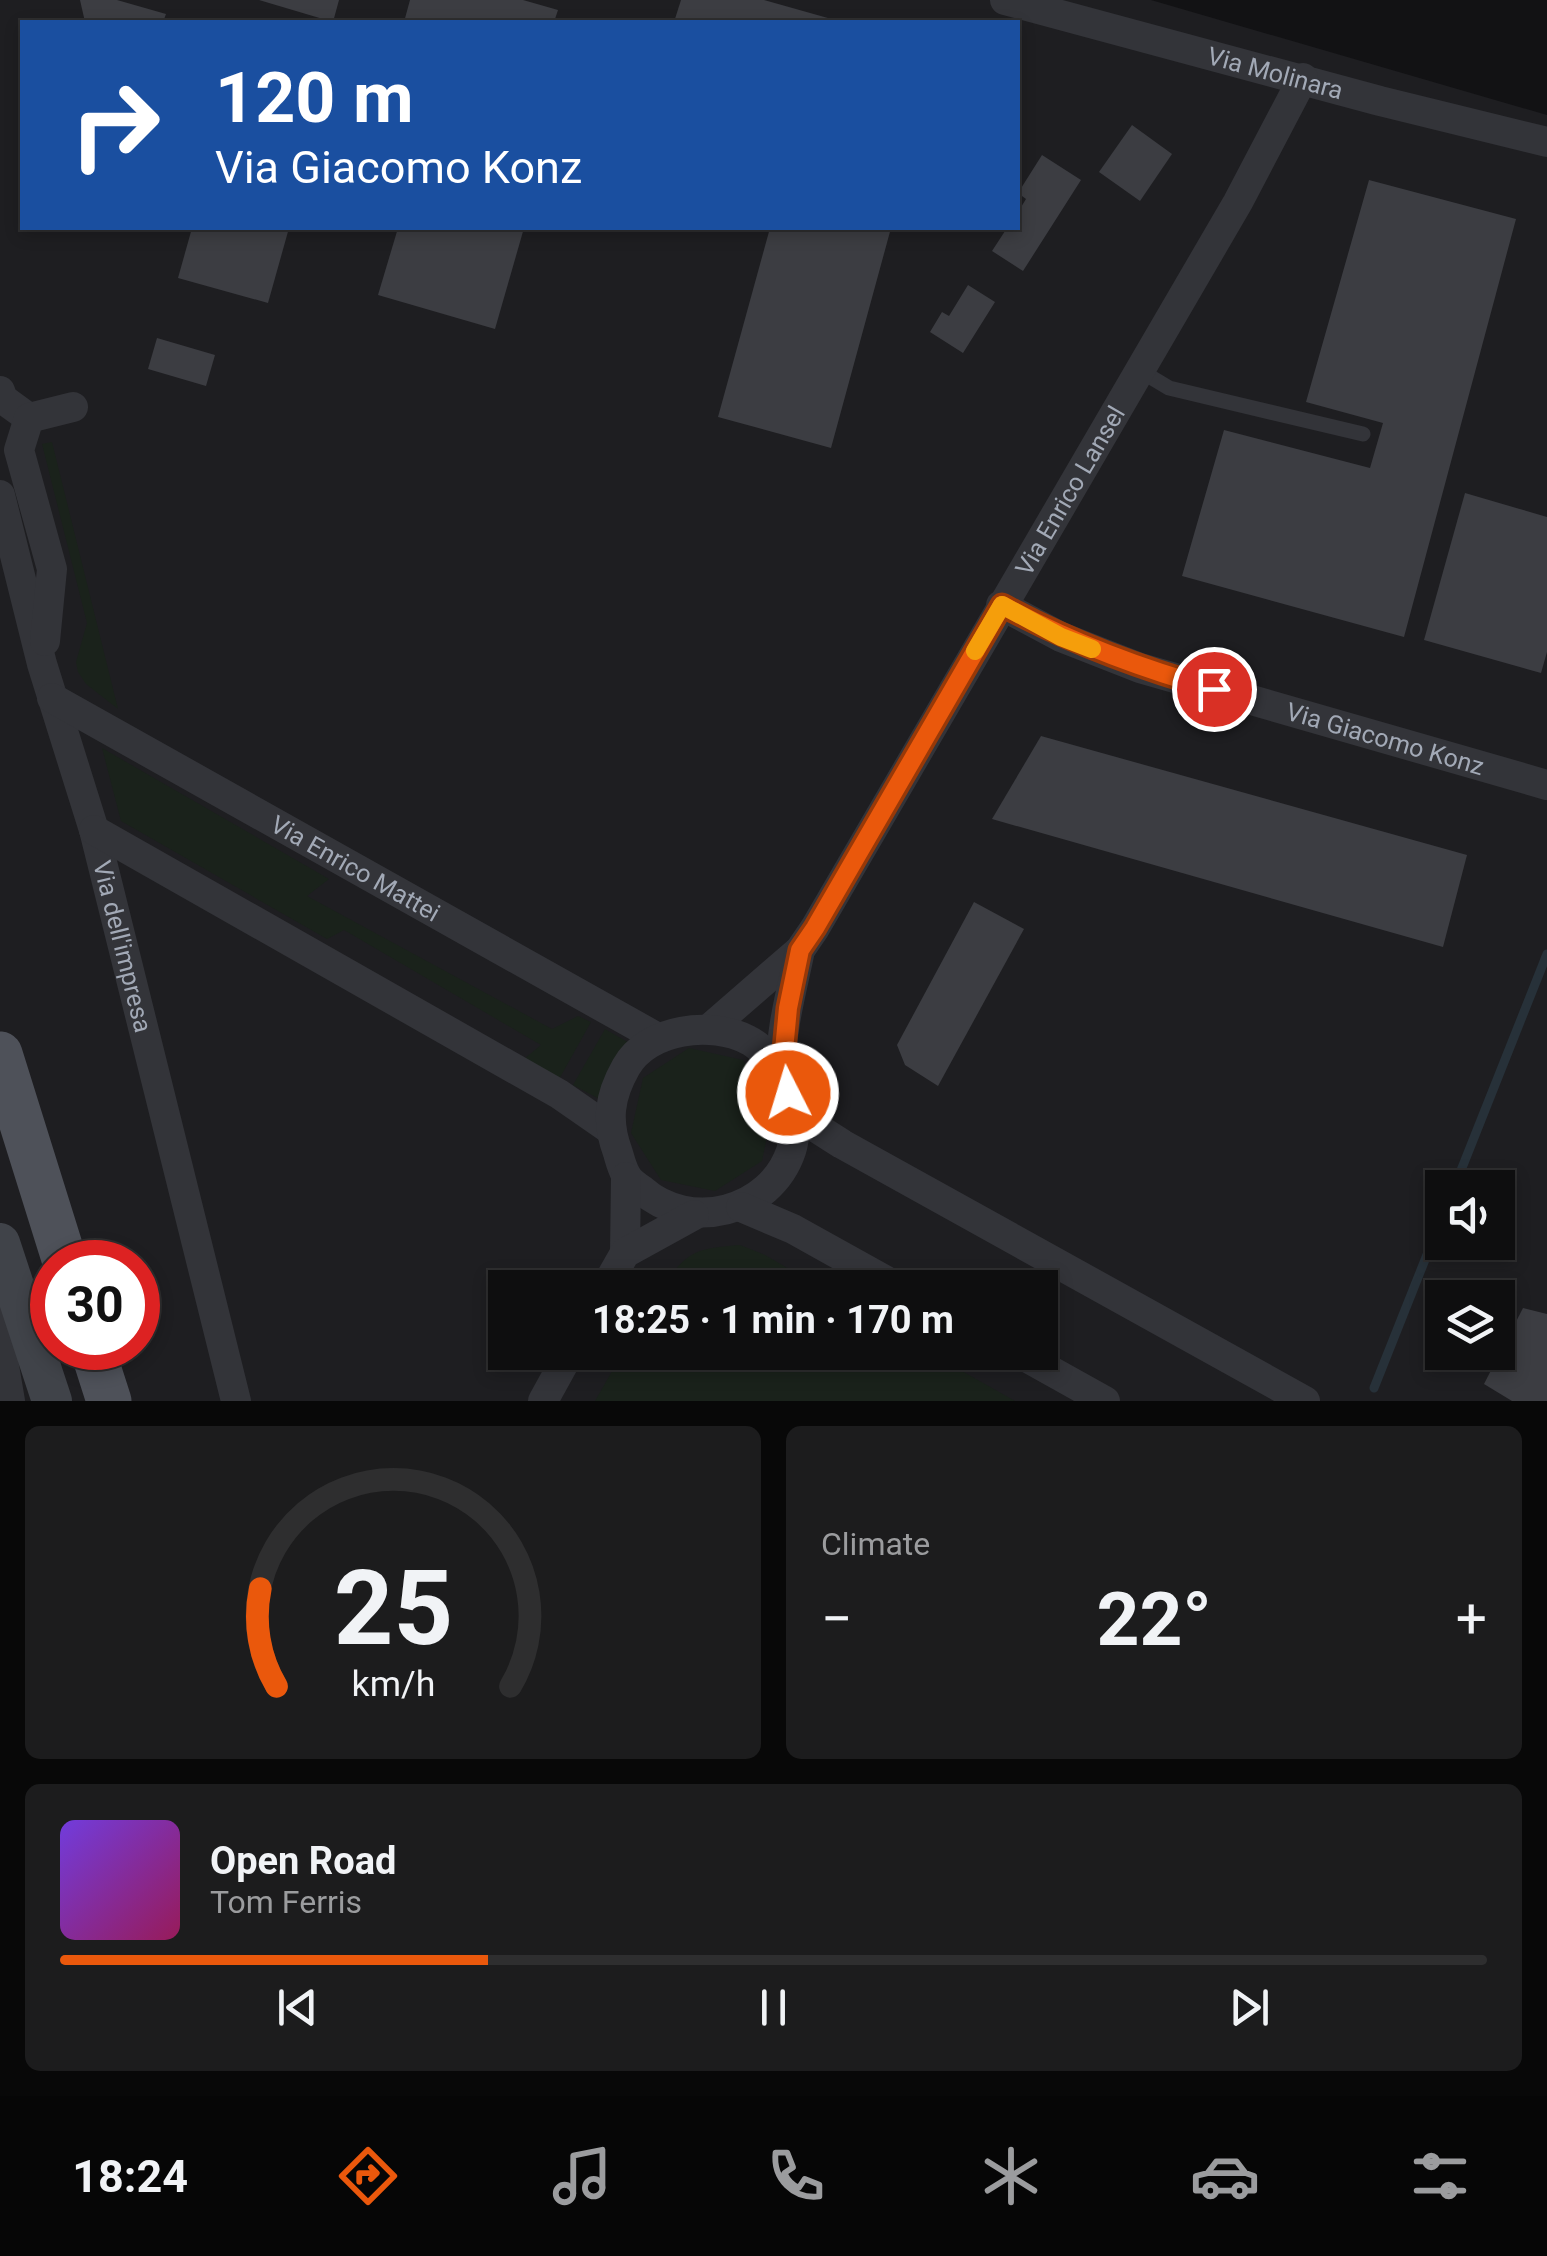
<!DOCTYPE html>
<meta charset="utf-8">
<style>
body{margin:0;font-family:Roboto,sans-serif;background:#1c1c1d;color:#f1f3f6;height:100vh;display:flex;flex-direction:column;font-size:38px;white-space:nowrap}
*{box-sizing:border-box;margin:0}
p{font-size:32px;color:#9b9c9e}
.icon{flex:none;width:55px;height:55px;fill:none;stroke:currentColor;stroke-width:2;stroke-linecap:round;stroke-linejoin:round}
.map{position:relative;height:1401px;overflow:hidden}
.drawer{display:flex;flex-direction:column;gap:25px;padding:25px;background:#080808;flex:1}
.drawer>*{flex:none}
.guide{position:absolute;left:20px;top:20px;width:1000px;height:210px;border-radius:0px;box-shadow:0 5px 15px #0003,0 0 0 2px #2e2e2f;background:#1a4fa0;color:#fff;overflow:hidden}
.buttons{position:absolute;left:1425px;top:1170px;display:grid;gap:20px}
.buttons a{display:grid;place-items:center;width:90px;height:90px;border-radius:0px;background:#0e0e0f;box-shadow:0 5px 15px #0003,0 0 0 2px #2e2e2f;font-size:50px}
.speed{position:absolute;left:30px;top:1240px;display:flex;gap:20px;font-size:50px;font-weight:700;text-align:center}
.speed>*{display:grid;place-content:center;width:130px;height:130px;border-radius:50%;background:#0e0e0f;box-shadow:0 5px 15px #0003,0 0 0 2px #2e2e2f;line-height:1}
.speed .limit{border:15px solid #d22;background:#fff;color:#111}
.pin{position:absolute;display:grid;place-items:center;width:85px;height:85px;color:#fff;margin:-42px;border:5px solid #fff;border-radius:50%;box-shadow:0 2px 10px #0007}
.me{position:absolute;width:110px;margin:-55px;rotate:355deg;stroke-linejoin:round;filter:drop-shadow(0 0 8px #0008)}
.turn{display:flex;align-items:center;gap:35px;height:210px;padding:0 30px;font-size:45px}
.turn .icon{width:130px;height:130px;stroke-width:2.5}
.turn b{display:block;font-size:70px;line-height:85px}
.big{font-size:75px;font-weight:700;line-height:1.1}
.drawer .widget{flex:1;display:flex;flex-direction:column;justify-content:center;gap:15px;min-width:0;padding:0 35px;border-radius:15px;background:#1c1c1d}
.drawer .dial{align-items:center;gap:0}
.dial svg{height:260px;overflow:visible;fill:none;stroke:#2e2e2f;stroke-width:7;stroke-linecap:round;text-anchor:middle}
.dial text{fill:#f1f3f6;stroke:none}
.song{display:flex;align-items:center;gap:30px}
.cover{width:120px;height:120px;border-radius:15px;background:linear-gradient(135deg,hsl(260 70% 55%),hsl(330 70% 35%))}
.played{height:10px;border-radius:5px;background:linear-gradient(90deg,#ea580c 30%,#2e2e2f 30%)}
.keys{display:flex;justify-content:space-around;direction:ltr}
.heat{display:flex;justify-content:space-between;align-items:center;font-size:55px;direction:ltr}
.drawer .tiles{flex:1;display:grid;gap:25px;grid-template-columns:1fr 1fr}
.widget:last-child{grid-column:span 2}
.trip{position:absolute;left:488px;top:1270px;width:570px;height:100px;border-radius:0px;background:#0e0e0f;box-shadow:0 5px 15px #0003,0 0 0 2px #2e2e2f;font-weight:700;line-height:100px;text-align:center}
.tab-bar{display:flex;height:160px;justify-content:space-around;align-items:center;background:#060606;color:#9b9c9e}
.tab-bar .icon{width:70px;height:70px}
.tab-bar .current{color:#ea580c}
.tab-bar b{font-size:45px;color:#f1f3f6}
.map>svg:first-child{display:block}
</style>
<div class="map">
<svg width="1547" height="1401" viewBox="0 0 1547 1401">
<rect width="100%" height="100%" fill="#121214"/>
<path fill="#1e1e21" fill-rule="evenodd" d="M0,0h1151l396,115v1286h-1547zM22,22h996v206h-996zM1442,1188h56v54h-56zM52,1262h86v86h-86zM505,1288h535v64h-535zM1442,1298h56v54h-56z"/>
<g fill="#1a221b">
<path d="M52,442l66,267 -32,-25 -8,-12 -2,-10 11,-39 -45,-179z"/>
<path d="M102,748l227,131 -22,17 245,133 26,-13 13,6 -33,59 -34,-22 17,-14 -197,-115 -17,9 -206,-118z"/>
<path d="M605,1029l26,15 -26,58 -32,-17z"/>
<path d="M689,1048l54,12 30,47 -11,54 -47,30 -54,-11 -30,-47 12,-55z"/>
<path d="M740,1245l25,10 55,32h-160c30,-36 33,-38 80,-42z"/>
<path d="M623,1352l307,1 85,48h-420z"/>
</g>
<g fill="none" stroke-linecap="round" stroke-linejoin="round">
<g stroke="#273139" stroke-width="9">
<path d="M1454,1188l93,-234"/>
<path d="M1374,1388l68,-171"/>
</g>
</g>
<g fill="#3c3d42">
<path d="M80,0h37l49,14 -3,8h-78z"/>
<path d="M259,0h80l-6,22z"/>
<path d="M410,0h113l35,10 -4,12h-150z"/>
<path d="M681,0h83l78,22h-168z"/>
<path d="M1132,125l40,29 -32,47 -41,-29z"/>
<path d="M1042,155l39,25 -58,91 -31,-20 15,-23h11v-16l8,-13 -8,-6z"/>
<path d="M1369,180l147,39 -112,418 -222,-61 42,-146 146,38 13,-45 -77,-21z"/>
<path d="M192,228h97l-21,75 -90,-25z"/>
<path d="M398,228h126l-29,101 -117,-34z"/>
<path d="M770,228h121l-60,220 -113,-31z"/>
<path d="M968,285l27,17 -32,51 -33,-21 12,-20 7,4z"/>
<path d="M157,338l58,17 -9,31 -58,-17z"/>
<path d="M1465,493l82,24v135l-6,21 -117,-33z"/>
<path d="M1041,736l426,119 -24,92 -451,-128z"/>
<path d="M974,902l50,27 -86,157 -33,-21 -8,-20z"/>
<path d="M1523,1308l24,6v87h-35l-28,-17z"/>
</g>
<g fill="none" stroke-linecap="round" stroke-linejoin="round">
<path stroke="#333439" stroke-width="15" d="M1139,370l30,18 194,46"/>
<g stroke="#333439" stroke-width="30">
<path id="s1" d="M1005,0l375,101 167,41"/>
<path d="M0,391l3,8 26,19"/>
<path id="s2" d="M0,495l42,169 52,166 142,571"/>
<path id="s3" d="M1001,605l60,32 79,31 407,117"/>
<path d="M45,641l7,-72 -33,-119 10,-32 44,-11"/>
<path id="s4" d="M52,698l606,340"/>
<path d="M94,830l465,264 49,34"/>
<path id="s5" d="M710,1028l90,-78 15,-22 423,-726 65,-124"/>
<path d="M782,1071c-10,-10 -21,-25 -34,-31 -36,-19 -100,-12 -122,27 -17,30 -20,54 -8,86 2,7 4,15 8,22 3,6 10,11 16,15 47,42 128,23 149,-39 11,-36 -7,-50 -9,-81 -3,-37 11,-84 18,-120"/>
<path d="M795,1114l47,30 463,257"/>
<path d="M741,1207l52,22 106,59"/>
<path d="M625,1253l1,-76"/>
<path d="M3,1276v84l7,41"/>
<path d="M605,1288l20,-35 69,-38"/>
<path d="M1017,1352l88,49"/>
<path d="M543,1401l27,-49"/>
</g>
<path stroke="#404349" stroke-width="40" d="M0,1243l52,158"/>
<g stroke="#4e5159" stroke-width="45">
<path d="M0,1054l65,208"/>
<path d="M92,1348l17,53"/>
</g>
</g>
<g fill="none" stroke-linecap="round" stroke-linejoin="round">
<g stroke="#983908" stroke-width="25">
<path id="route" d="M788,1093l-6,-22 6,-63 12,-58 15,-22 187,-323c68,37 137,63 212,84"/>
</g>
<use href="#route" stroke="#ea580c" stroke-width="18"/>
<path stroke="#f59e0b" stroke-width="18" d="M975,651l27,-46 59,32 31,12"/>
</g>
<g text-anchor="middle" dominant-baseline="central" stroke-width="8" stroke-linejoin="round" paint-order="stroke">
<g font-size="25" fill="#a2a9b6" stroke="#0d0d0f">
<text stroke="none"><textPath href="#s1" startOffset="280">Via Molinara</textPath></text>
<text stroke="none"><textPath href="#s5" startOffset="652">Via Enrico Lansel</textPath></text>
<text stroke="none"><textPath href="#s3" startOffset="408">Via Giacomo Konz</textPath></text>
<text stroke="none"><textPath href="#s4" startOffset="348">Via Enrico Mattei</textPath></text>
<text stroke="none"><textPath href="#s2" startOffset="468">Via dell'impresa</textPath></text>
</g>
</g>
</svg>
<div class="buttons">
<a><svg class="icon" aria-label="sound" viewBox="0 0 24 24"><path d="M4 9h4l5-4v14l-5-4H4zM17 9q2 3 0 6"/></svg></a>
<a><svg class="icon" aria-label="layers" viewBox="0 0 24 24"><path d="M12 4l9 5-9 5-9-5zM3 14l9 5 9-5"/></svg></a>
</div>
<div class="speed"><div class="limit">30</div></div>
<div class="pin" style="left:1214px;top:689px;background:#d93025"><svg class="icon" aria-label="arrive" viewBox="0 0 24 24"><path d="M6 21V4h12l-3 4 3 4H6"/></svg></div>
<svg class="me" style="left:788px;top:1093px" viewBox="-20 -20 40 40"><circle r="17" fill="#ea580c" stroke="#fff" stroke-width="3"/><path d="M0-11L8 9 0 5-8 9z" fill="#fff"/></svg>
<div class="trip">18:25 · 1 min · 170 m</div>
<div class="guide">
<div class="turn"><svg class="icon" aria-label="right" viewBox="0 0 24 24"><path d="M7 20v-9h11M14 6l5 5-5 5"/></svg><div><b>120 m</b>Via Giacomo Konz</div></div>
</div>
</div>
<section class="drawer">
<div class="tiles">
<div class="widget dial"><svg viewBox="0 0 100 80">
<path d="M14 69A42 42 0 1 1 86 69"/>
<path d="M14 69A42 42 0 0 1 9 39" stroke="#ea580c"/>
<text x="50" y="56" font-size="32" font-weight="700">25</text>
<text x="50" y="72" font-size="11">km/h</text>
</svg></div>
<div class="widget"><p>Climate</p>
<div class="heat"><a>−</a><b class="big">22°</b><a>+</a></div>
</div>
<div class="widget">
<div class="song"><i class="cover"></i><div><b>Open Road</b><p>Tom Ferris</p></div></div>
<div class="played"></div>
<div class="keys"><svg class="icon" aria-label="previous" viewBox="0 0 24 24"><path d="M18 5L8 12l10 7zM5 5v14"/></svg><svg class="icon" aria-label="pause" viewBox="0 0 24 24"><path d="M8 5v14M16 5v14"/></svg><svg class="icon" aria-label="next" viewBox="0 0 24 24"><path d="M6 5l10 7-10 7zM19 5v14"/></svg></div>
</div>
</div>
</section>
<nav class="tab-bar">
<b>18:24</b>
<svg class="icon current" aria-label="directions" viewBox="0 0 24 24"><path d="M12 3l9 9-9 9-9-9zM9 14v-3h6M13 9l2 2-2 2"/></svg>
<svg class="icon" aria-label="music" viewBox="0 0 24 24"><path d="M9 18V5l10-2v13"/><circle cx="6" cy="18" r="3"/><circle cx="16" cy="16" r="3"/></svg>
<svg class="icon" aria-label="phone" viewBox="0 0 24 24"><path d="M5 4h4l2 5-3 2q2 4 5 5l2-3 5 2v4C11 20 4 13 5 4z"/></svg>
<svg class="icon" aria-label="climate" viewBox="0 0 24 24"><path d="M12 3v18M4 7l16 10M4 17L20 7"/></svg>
<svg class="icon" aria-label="car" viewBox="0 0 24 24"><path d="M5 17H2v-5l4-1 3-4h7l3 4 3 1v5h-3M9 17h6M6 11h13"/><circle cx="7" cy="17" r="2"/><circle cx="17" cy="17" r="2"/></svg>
<svg class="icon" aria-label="filters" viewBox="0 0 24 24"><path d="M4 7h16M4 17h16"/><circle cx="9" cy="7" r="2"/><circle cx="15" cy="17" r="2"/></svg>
</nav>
